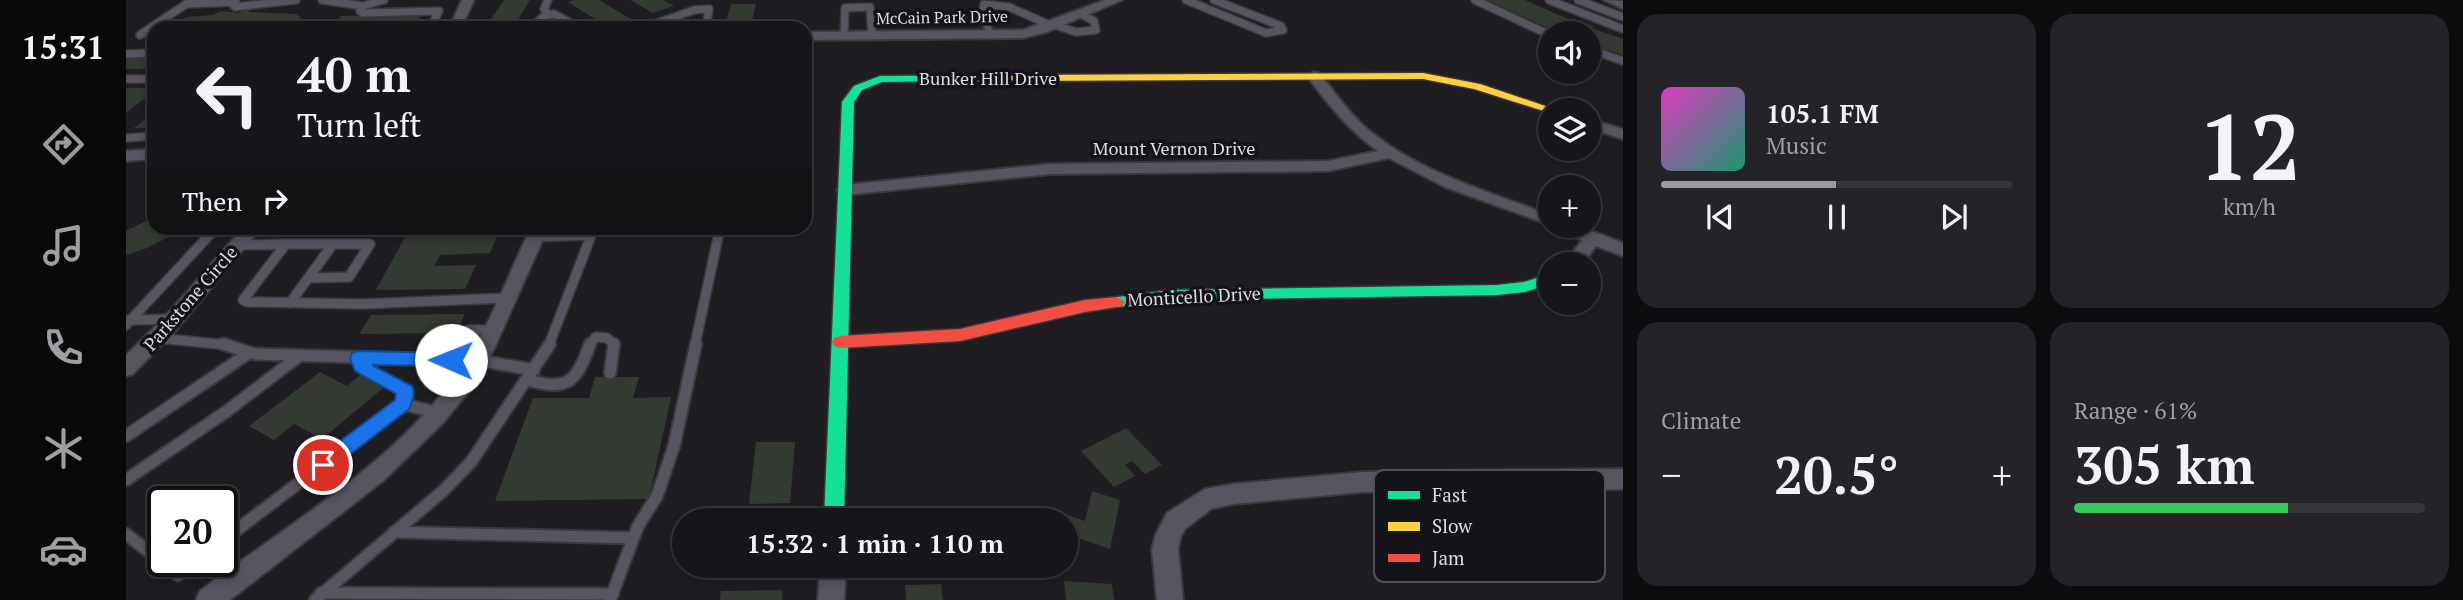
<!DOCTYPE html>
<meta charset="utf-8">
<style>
body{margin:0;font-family:"PT Serif",serif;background:#242327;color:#f1f3f6;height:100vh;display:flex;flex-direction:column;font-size:26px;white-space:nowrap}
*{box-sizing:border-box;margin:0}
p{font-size:23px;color:#9e9fa2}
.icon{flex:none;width:38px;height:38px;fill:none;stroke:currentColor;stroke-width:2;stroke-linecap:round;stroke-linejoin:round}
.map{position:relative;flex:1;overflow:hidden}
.side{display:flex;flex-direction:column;gap:14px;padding:14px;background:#0d0c0e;width:840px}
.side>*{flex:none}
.hud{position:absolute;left:21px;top:21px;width:665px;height:214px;border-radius:21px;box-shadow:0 4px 10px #0003,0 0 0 2px #363539;background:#17161a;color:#f1f3f6;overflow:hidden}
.buttons{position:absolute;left:1412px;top:21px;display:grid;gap:14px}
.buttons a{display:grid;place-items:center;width:63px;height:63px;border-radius:50%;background:#17161a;box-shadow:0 4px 10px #0003,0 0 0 2px #363539;font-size:35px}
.speed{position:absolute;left:21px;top:486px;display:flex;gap:14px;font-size:35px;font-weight:700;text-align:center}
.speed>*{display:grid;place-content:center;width:91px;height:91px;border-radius:50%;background:#17161a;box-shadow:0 4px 10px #0003,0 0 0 2px #363539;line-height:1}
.speed .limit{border:4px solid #111;border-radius:10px;background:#fff;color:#111}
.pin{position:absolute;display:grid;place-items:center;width:60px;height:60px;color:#fff;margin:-30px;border:4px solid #fff;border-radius:50%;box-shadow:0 2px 7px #0007}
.me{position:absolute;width:77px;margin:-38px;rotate:271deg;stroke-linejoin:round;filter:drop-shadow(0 0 5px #0008)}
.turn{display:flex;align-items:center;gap:24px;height:147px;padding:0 35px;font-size:32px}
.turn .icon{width:91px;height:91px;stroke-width:2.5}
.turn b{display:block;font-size:49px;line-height:60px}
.then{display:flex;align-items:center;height:66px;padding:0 35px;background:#0003;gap:14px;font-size:26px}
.big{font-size:52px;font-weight:700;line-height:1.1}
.side .card{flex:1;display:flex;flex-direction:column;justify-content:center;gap:10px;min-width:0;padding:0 24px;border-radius:21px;background:#242327}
.side .dial{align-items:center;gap:0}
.dial b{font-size:91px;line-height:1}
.song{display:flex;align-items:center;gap:21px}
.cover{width:84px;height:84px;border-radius:10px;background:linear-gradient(135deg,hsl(310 70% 55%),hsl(160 70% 35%))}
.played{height:7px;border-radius:4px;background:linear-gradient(90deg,#9b9a9f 50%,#363539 50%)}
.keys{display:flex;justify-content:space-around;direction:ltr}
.heat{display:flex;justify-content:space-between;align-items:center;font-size:38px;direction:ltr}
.charge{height:10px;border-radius:5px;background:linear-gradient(90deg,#34c759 61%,#363539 0)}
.side .tiles{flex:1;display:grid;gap:14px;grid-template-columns:repeat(2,1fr)}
.trip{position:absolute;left:546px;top:508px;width:406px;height:70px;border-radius:35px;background:#17161a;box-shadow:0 4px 10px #0003,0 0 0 2px #363539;font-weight:700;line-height:70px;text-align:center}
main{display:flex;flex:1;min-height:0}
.dock{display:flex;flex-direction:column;width:126px;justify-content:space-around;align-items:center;background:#09090a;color:#9e9fa2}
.dock .icon{width:49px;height:49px}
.dock .selected{color:#9b9a9f}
.dock b{font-size:32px;color:#f1f3f6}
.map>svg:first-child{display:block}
</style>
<main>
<nav class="dock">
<b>15:31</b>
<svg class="icon selected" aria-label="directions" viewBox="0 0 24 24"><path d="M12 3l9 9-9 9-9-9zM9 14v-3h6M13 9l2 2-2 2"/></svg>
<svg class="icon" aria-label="music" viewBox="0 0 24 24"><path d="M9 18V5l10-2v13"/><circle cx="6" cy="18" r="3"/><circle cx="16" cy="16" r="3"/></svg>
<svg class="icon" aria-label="phone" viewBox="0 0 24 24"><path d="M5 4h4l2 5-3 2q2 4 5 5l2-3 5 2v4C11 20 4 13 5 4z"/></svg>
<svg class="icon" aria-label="climate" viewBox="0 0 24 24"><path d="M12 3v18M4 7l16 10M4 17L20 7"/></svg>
<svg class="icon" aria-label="car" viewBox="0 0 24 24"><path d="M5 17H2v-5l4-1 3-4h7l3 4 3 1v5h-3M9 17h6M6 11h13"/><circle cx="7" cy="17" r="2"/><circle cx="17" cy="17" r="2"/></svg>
</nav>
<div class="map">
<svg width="1497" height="600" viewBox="0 0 1497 600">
<rect width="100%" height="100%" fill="#1f1d22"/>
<g fill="#333a31">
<path d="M378,0h26l-17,28h-28z"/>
<path d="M448,0h25l35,21 -25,7 -41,-26z"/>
<path d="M504,0h33l11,6 -21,7z"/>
<path d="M1361,0h38l45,20 4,-1 20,7 -3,2 32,11v16l-34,-11v-11h-30z"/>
<path d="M125,4h8l-11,8 48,2 5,4 -10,10h-122l17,-11 26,-2 9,-4 18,2z"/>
<path d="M605,4h25l-5,21 -26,1z"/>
<path d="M296,15l-11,13h-82l12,-12z"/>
<rect x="0" y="55" width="28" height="14"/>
<path d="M0,88h28v3l-28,22z"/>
<path d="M28,112v16h-20z"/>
<path d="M28,217v11h32l-39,20 -21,7v-24z"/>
<path d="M192,228h45l-3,3 -46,1z"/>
<path d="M374,229l-10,24 -50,2 -6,11 42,-1 -11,24 -89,1 29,-53 42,-2 2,-4z"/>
<path d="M339,314l-9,19 -97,1 12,-19z"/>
<path d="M194,372l27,14 17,-14 25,11 -67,56 -28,-15 -20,16 -25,-14z"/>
<path d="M469,377h44l-6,21 38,-1 -22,102 -154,2 38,-103h56z"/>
<path d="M1000,428l36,37 -17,9 -13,-13 -7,4 10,11 -21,11 -33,-36z"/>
<path d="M630,442h39l-5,61 -41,1z"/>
<path d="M966,491l28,9 -10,49 -44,-15v-14h-5l1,-7 23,8z"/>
<path d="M833,510l1,10h-48l-1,-8z"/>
<path d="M605,565h56l-1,9h-57z"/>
<path d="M938,581l48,3 2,16h-48z"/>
<path d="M815,584l2,16h-37l-1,-15z"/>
<path d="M657,590l-1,10h-62l1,-9z"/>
</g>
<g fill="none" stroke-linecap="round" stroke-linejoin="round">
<g stroke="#3a393c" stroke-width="10">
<g id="lane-far2">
<path d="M196,0l41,6 -3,5 3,2 76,-2 -9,17"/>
<path d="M1060,0l80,33 17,-3 -2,-4 -67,-26"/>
<path d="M1349,0l75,35"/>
<path d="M1423,0l74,29"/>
<path d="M1452,0l45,17"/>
<path d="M106,3l3,4 61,-7"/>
<path d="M62,4l48,-2"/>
<path d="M237,6l21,-6"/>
<path d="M421,13l-3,-4 4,-9"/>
<path d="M929,25l21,7 20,-2 -2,-9 -13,-7"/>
<path d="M405,28l13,-12 10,-2 26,14"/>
<path d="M517,28l51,-18 15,-1 -3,19"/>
<path d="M14,35l52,-35"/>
<path d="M864,35l-7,-24 1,-7 25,3 43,19"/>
<path d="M718,36l1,-28 25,-1 2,29"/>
<path d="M1463,49l34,12"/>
<path d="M0,54l28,-1"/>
<path d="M0,79h28"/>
<path d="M0,138l28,-2"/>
</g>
</g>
<g stroke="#3a393c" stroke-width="12">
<g id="lane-far1">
<path d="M409,237l56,-2"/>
<path d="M160,244h47l-43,59"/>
<path d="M111,245l49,-1 -43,56 4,2 115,2 144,-6"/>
<path d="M183,278l40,-1 21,-33h-37"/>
<path d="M3,320l45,-1"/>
<path d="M0,325l90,-97"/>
<path d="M31,338l71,7"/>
<path d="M333,345l9,-15h24"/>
<path d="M423,345l45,-117"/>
<path d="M463,345l7,-8 11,1 8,7"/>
<path d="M569,345l25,-117"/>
</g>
</g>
<g stroke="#3a393c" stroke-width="15">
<g id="lane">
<path d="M97,344l32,10 196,6 9,-16"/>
<path d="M232,358l3,9 45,24 -3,13"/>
<path d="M351,360l57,10"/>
<path d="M484,373l4,-29"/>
<path d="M402,380c40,12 49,1 62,-36"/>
<path d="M0,436l123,-83"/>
<path d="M0,480l101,-69 72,-55"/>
<path d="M268,532l239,6"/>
<path d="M0,534l52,41 17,-13"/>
<path d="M96,541l181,-137 35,9"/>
<path d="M195,593l292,1"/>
<path d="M189,600l128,-109 28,-29 79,-118"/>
<path d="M484,600l28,-74 19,-30 17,-50 22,-102"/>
</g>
</g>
<g stroke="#3a393c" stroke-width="4">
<g id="street">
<path d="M336,0h12l-13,28h-12z"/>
<path d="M979,0h17l-75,32 -24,6 -218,2v-8l218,-2z"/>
<path d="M1478,0l19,1v8z"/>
<path d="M1188,72l5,1c15,18 28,38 46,54 52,45 122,64 185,88l3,11 -108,-39 -56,-29 -61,13 -277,3 -206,21 -8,-5 8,-5 206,-21 277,-3 50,-10c-29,-20 -50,-47 -71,-75z"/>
<path d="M1463,119l34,10v10l-34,-11z"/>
<path d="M28,149v10l-28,2v-10z"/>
<path d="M1428,226h24l45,17v13l-27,-10 -13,18h-19l18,-24 -25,-10z"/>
<path d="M117,228h18l-85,102 -43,44 -7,2v-21l36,-35z"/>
<path d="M405,228h17l-54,121 -25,42 -26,32 -60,58 -153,119h-34l4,-9c91,-70 201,-130 265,-229 28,-42 44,-90 66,-134z"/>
<path d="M1497,469v20l-260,3 -130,12 -22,5 -26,20 -4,7 -3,13 5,51h-26l-5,-51 4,-15 11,-21 38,-24 28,-5 130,-12z"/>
<path d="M694,565h26l-2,35h-26z"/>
</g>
</g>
<g stroke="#3a393c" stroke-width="3">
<g id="fast">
<path d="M888,75l4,1v4l-136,2 -20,8 -8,12 -10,418h-20l18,-418 12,-16 26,-10z"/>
<path d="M1424,274v10l-25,8 -28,3 -326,5 -54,7 -8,-5 8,-5 54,-7 326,-5 27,-3z"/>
</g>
</g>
<g stroke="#3a393c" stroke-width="3">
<path id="slow" d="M1297,73l57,11 77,26h-7v3l-76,-24 -51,-10 -409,2 -6,-3 6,-3z"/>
</g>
<g stroke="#3a393c" stroke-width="3">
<path id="jam" d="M991,297l8,5 -2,4 -38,6 -125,29 -120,7 -6,-2 -2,-4 2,-4 6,-2 120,-7 125,-29z"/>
</g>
<use href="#lane-far2" stroke="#585460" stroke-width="7"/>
<use href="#lane-far1" stroke="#585460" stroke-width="9"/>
<use href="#lane" stroke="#585460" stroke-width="11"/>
<use href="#street" fill="#585460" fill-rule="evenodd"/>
<use href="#fast" fill="#16e098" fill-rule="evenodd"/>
<use href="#slow" fill="#ffcf43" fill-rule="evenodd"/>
<use href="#jam" fill="#f24e42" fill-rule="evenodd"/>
</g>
<path fill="#1a73e8" stroke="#114b97" stroke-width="2" d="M232,351l93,2 6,2 3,5 -3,4 -6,2 -79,-1 40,21c4,7 1,15 -3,23l-79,61 -7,3 -7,-3 -3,-5 3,-6 79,-59 1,-6 -41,-23 -5,-13 2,-5z"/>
<g text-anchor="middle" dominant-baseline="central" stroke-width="7" stroke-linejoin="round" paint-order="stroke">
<g font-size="16" fill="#dedde2" stroke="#15131a">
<text transform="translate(816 17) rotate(-1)">McCain Park Drive</text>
</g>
<g font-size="18" fill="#dedde2" stroke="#15131a">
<text x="862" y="78">Bunker Hill Drive</text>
<text x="1048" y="148">Mount Vernon Drive</text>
<text transform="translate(1068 296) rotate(-3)">Monticello Drive</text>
<text transform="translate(64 298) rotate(-49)">Parkstone Circle</text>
</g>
</g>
<rect x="1248" y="470" width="231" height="112" rx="10" fill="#15131a" stroke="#515056" stroke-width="2"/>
<rect x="1262" y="491" width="32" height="8" fill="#16e098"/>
<rect x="1262" y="522" width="32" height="9" fill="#ffcf43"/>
<rect x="1262" y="554" width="32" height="8" fill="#f24e42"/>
<g font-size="19" fill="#dedde2">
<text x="1306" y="502">Fast</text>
<text x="1306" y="533">Slow</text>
<text x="1306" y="565">Jam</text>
</g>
</svg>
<div class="buttons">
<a><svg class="icon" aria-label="sound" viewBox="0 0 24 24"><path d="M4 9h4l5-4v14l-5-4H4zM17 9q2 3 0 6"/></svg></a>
<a><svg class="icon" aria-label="layers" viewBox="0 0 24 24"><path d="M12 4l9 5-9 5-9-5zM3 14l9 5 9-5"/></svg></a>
<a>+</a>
<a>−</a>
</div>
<div class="speed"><div class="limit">20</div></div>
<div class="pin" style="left:197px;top:465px;background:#d93025"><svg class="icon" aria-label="arrive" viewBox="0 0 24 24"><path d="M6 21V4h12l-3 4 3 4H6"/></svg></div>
<svg class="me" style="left:325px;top:360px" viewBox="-20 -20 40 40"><circle r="19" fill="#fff"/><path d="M0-13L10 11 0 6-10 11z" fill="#1a73e8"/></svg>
<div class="trip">15:32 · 1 min · 110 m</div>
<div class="hud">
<div class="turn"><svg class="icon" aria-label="left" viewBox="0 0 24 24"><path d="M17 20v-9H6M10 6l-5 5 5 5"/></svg><div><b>40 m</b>Turn left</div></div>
<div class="then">Then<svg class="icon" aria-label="right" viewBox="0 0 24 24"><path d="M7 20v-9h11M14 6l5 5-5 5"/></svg></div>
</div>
</div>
<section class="side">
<div class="tiles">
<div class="card">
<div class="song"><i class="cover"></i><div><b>105.1 FM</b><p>Music</p></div></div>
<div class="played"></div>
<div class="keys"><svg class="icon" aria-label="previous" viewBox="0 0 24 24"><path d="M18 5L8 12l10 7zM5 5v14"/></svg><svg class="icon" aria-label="pause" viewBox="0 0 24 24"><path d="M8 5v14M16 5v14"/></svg><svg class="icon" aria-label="next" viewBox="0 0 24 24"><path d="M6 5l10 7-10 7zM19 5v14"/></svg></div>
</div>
<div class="card dial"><b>12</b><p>km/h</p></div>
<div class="card"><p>Climate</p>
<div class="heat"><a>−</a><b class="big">20.5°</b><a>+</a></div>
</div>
<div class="card"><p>Range · 61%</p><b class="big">305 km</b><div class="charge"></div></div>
</div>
</section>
</main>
